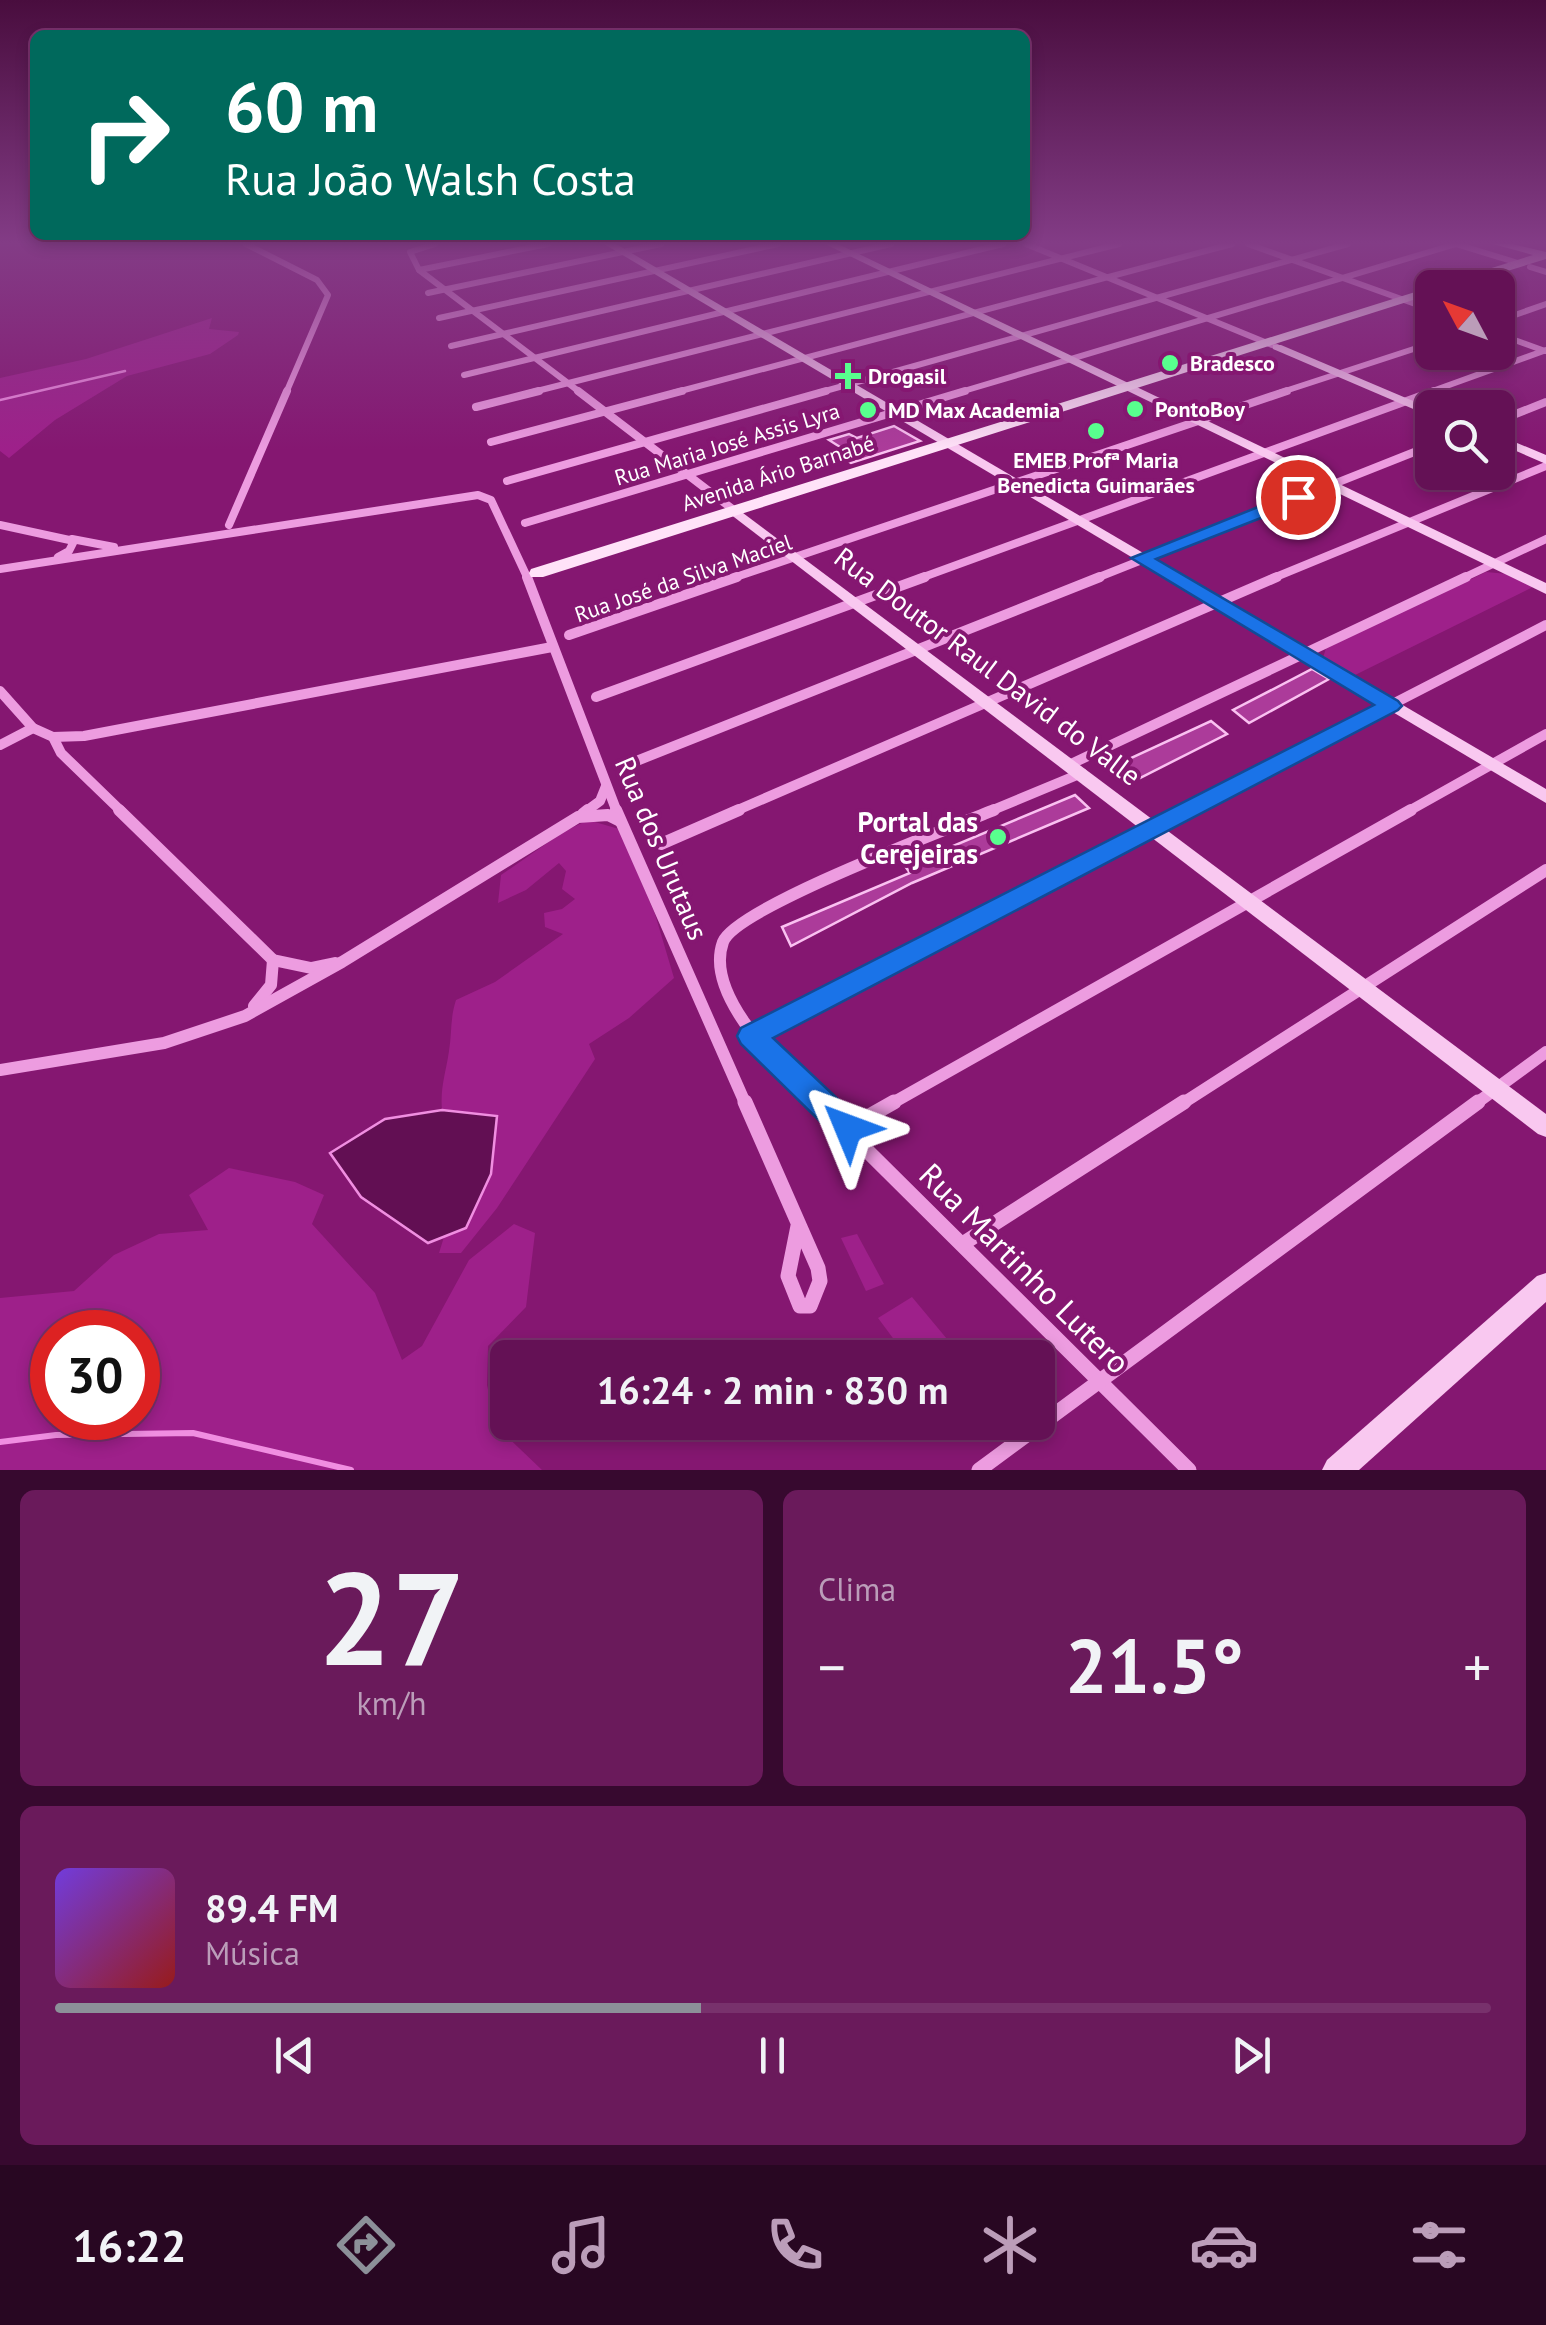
<!DOCTYPE html>
<html lang="pt">
<meta charset="utf-8">
<style>
body{margin:0;font-family:"PT Sans",sans-serif;background:#6a1a5b;color:#f1f3f6;height:100vh;display:flex;flex-direction:column;font-size:38px;white-space:nowrap}
*{box-sizing:border-box;margin:0}
p{font-size:32px;color:#bb9db9}
.icon{flex:none;width:55px;height:55px;fill:none;stroke:currentColor;stroke-width:2;stroke-linecap:round;stroke-linejoin:round}
.map{position:relative;height:1470px;overflow:hidden}
.drawer{display:flex;flex-direction:column;gap:20px;padding:20px;background:#37092f;flex:1}
.drawer>*{flex:none}
.banner{position:absolute;left:30px;top:30px;width:1000px;height:210px;border-radius:15px;box-shadow:0 5px 15px #0003,0 0 0 2px #78316c;background:#00695c;color:#fff;overflow:hidden}
.needle{width:65px;rotate:311deg}
.fabs{position:absolute;left:1415px;top:270px;display:grid;gap:20px}
.fabs a{display:grid;place-items:center;width:100px;height:100px;border-radius:15px;background:#641155;box-shadow:0 5px 15px #0003,0 0 0 2px #78316c;font-size:50px}
.speed{position:absolute;left:30px;top:1310px;display:flex;gap:20px;font-size:50px;font-weight:700;text-align:center}
.speed>*{display:grid;place-content:center;width:130px;height:130px;border-radius:50%;background:#641155;box-shadow:0 5px 15px #0003,0 0 0 2px #78316c;line-height:1}
.speed .limit{border:15px solid #d22;background:#fff;color:#111}
.pin{position:absolute;display:grid;place-items:center;width:85px;height:85px;color:#fff;margin:-42px;border:5px solid #fff;border-radius:50%;box-shadow:0 2px 10px #0007}
.me{position:absolute;width:110px;margin:-55px;rotate:314deg;stroke-linejoin:round;filter:drop-shadow(0 0 8px #0008)}
.turn{display:flex;align-items:center;gap:35px;height:210px;padding:0 30px;font-size:45px}
.turn .icon{width:130px;height:130px;stroke-width:2.5}
.turn b{display:block;font-size:70px;line-height:85px}
.big{font-size:75px;font-weight:700;line-height:1.1}
.drawer .tile{flex:1;display:flex;flex-direction:column;justify-content:center;gap:15px;min-width:0;padding:0 35px;border-radius:15px;background:#6a1a5b}
.drawer .dial{align-items:center;gap:0}
.dial b{font-size:130px;line-height:1}
.song{display:flex;align-items:center;gap:30px}
.cover{width:120px;height:120px;border-radius:15px;background:linear-gradient(135deg,hsl(260 70% 55%),hsl(0 70% 35%))}
.played{height:10px;border-radius:5px;background:linear-gradient(90deg,#8c9099 45%,#78316c 45%)}
.keys{display:flex;justify-content:space-around;direction:ltr}
.heat{display:flex;justify-content:space-between;align-items:center;font-size:55px;direction:ltr}
.drawer .tiles{flex:1;display:grid;gap:20px;grid-template-columns:1fr 1fr}
.tile:last-child{grid-column:span 2}
.trip{position:absolute;left:490px;top:1340px;width:565px;height:100px;border-radius:15px;background:#641155;box-shadow:0 5px 15px #0003,0 0 0 2px #78316c;font-weight:700;line-height:100px;text-align:center}
.tab-bar{display:flex;height:160px;justify-content:space-around;align-items:center;background:#280722;color:#bb9db9}
.tab-bar .icon{width:70px;height:70px}
.tab-bar .current{color:#8c9099}
.tab-bar b{font-size:45px;color:#f1f3f6}
.map>svg:first-child{display:block}
</style>
<div class="map">
<svg width="1546" height="1470" viewBox="0 0 1546 1470">
<rect width="100%" height="100%" fill="#851771"/>
<g fill="#9e208a" fill-rule="evenodd">
<path d="M212,318l-3,11 30,3 -1,3 -28,19 -83,22 -72,44 -46,38 -9,-7v-73l86,-19z"/>
<path d="M1486,572l22,2 27,12 -184,91 -28,-19 3,-10z"/>
<path d="M588,820l31,9 36,85 19,64 -45,40 -40,26 6,15 -98,149 -36,45h-22l5,-16 22,-9 25,-54 6,-57 -55,-7c-2,-23 4,-38 7,-59 3,-18 1,-33 7,-51l39,-18 68,-48 -18,-7 -1,-14 18,-4 13,-10 -13,-10 4,-18 -7,-8 -33,27 -28,13 3,-28 62,-43z"/>
<path d="M229,1168l66,14 29,13 -12,29 63,69 27,67 20,-14 47,-86 45,-36 21,9 -9,74 -38,39 -1,39 9,41 46,44h-542v-172l74,-7 40,-36 45,-21 49,-4 -19,-35zM52,1332h86v86h-86z"/>
<path d="M857,1234l27,50 -18,7 -25,-53z"/>
<path d="M912,1297l45,54 -10,6h-40l-29,-39z"/>
</g>
<path fill="#620f53" stroke="#f08ee1" stroke-width="2.5" d="M442,1110l55,6 -6,58 -25,54 -38,15 -67,-46 -31,-44 55,-34z"/>
<g fill="none" stroke-linecap="round" stroke-linejoin="round">
<path stroke="#f08ee1" stroke-width="2.5" d="M0,400l125,-29"/>
<path stroke="#f08ee1" stroke-width="6" d="M0,1442l56,-7 137,-2 158,37"/>
</g>
<g fill="#ac3b9a" stroke="#fac1f1" stroke-width="2.5">
<path d="M894,426l26,15 -69,22 -13,-8 10,-3 -19,-12 20,-6 8,4z"/>
<path d="M1312,669l17,10 -80,44 -16,-13z"/>
<path d="M1211,721l16,13 -89,45 -22,-14z"/>
<path d="M1075,795l14,13 -177,75 -121,63 -9,-19 128,-54 -5,-7z"/>
</g>
<g fill="none" stroke-linecap="round" stroke-linejoin="round">
<g stroke="#ed9ce0" stroke-width="6">
<path d="M246,244l71,36 11,15 -42,98"/>
<path d="M435,244l-25,8 9,18 162,123"/>
<path d="M1026,244l251,103"/>
<path d="M1248,244l184,66"/>
<path d="M1530,267l16,5"/>
<path d="M419,270l129,-26"/>
<path d="M428,293l233,-49"/>
<path d="M439,318l339,-74"/>
<path d="M1498,321l48,-17"/>
<path d="M1498,334l47,17"/>
<path d="M451,346l440,-102"/>
<path d="M464,375l539,-131"/>
<path d="M529,393l590,-149"/>
<path d="M673,393l559,-149"/>
<path d="M818,393l530,-149"/>
<path d="M957,393l499,-149 62,19"/>
<path d="M1279,393l153,-50"/>
<path d="M1427,393l119,-43"/>
</g>
<g stroke="#ed9ce0" stroke-width="8">
<path d="M578,391l157,120"/>
<path d="M476,407l63,-16"/>
<path d="M1498,421l48,-19"/>
<path d="M491,442l191,-51"/>
<path d="M507,481l319,-90"/>
<path d="M525,523l440,-132"/>
<path d="M0,525l74,16 -5,10 -11,6"/>
<path d="M229,525l58,-134"/>
<path d="M72,539l42,8"/>
<path d="M0,569l478,-74 13,5 37,79"/>
<path d="M730,579l557,-188"/>
<path d="M918,579l516,-188"/>
<path d="M1094,579l338,-134"/>
<path d="M1271,579l275,-113"/>
<path d="M1461,579l85,-40"/>
</g>
<g stroke="#ed9ce0" stroke-width="10">
<path d="M527,577l90,235"/>
<path d="M569,635l168,-58"/>
<path d="M0,691l33,37 20,9 8,16 61,59"/>
<path d="M596,697l329,-120"/>
<path d="M53,737l31,-1 468,-89"/>
<path d="M0,745l33,-17"/>
<path d="M1071,764l395,-187"/>
<path d="M624,766l476,-189"/>
<path d="M585,812l15,-11 6,-15"/>
<path d="M733,812l544,-235"/>
<path d="M988,812l94,-39"/>
<path d="M1183,812l363,-187"/>
<path d="M1407,812l139,-78"/>
</g>
<g stroke="#ed9ce0" stroke-width="12">
<path d="M119,810l154,150 38,8 24,-5"/>
<path d="M616,810l130,295"/>
<path d="M583,814l5,-4"/>
<path d="M661,844l78,-34"/>
<path d="M254,1006l17,-21 2,-25"/>
<path d="M751,1036l437,-226"/>
<path d="M0,1070l164,-27 81,-27 97,-54 236,-145 30,-2 12,6"/>
<path d="M820,1105c-34,-34 -117,-107 -97,-163 12,-34 227,-114 271,-132"/>
<path d="M889,1105l522,-295"/>
<path d="M1180,1105l366,-235"/>
<path d="M1474,1105l72,-53"/>
</g>
<g stroke="#ed9ce0" stroke-width="15">
<path d="M745,1102l73,166 2,13 -10,25h-10l-12,-30 10,-50"/>
<path d="M818,1102l371,368"/>
<path d="M848,1128l46,-26"/>
<path d="M964,1243l220,-141"/>
<path d="M979,1470l499,-368"/>
</g>
<g fill="#f9c8f0" fill-rule="evenodd">
<path d="M604,244h12l930,545v14z"/>
<path d="M825,244h13l708,339v11z"/>
<path d="M1273,345h8l151,64v8l-159,-68z"/>
<path d="M1498,435l48,20v9l-48,-21z"/>
<path d="M735,507l811,607v23l-8,-3 -808,-620v-6z"/>
<path d="M1546,1273v29l-187,168h-37l5,-10 210,-184z"/>
</g>
<path fill="#ffe2f8" fill-rule="evenodd" d="M1493,244h19l34,8v7l-93,29h-21v6l-889,283h-12l-2,-4 2,-4 1002,-314z"/>
</g>
<linearGradient id="sky" x2="0" y2="1"><stop stop-color="#490d3e"/><stop offset="0.54" stop-color="#833c86"/><stop offset="1" stop-color="#833c86" stop-opacity="0"/></linearGradient>
<rect width="1546" height="450" fill="url(#sky)"/>
<path fill="#1a73e8" stroke="#114b97" stroke-width="2.5" d="M1298,491l8,6 -2,4 -148,58 242,142 4,5 -4,4 -625,328 86,81 5,9 -5,10 -11,4 -11,-4 -96,-94 -4,-8 4,-8 633,-323 -243,-147z"/>
<g fill="#58ff8e" stroke="#851771" stroke-width="4">
<circle cx="1170" cy="363" r="10"/>
<path d="M843 361h10v10h10v10h-10v10h-10v-10h-10v-10h10z"/>
<circle cx="1135" cy="409" r="10"/>
<circle cx="868" cy="410" r="10"/>
<circle cx="1096" cy="431" r="10"/>
<circle cx="998" cy="837" r="10"/>
</g>
<g text-anchor="middle" dominant-baseline="central" stroke-width="8" stroke-linejoin="round" paint-order="stroke">
<g font-size="22" font-weight="bold" fill="#fff" stroke="#851771" text-anchor="start">
<text x="1190" y="363">Bradesco</text>
<text x="868" y="376">Drogasil</text>
<text x="1155" y="409">PontoBoy</text>
<text x="888" y="410">MD Max Academia</text>
<text x="1096" y="460" text-anchor="middle">EMEB Profª Maria<tspan x="1096" dy="25">Benedicta Guimarães</tspan></text>
</g>
<g font-size="22" fill="#fff" stroke="#851771">
<text transform="translate(727 444) rotate(-17)">Rua Maria José Assis Lyra</text>
<text transform="translate(778 473) rotate(-18)">Avenida Ário Barnabé</text>
<text transform="translate(683 578) rotate(-19)">Rua José da Silva Maciel</text>
</g>
<g font-size="28" fill="#fff" stroke="#851771">
<text transform="translate(988 666) rotate(37)">Rua Doutor Raul David do Valle</text>
<text transform="translate(662 848) rotate(67)">Rua dos Urutaus</text>
</g>
<g font-size="28" font-weight="bold" fill="#fff" stroke="#851771" text-anchor="end">
<text x="978" y="821">Portal das<tspan x="978" dy="32">Cerejeiras</tspan></text>
</g>
<g font-size="32" fill="#fff" stroke="#851771">
<text transform="translate(1025 1268) rotate(45)">Rua Martinho Lutero</text>
</g>
</g>
</svg>
<div class="fabs">
<a><svg class="needle" viewBox="-14 -14 28 28"><path d="M0-13l5 13h-10z" fill="#e53935"/><path d="M0 13l5-13h-10z" fill="#bb9db9"/></svg></a>
<a><svg class="icon" aria-label="search" viewBox="0 0 24 24"><circle cx="10" cy="10" r="6"/><path d="M15 15l6 6"/></svg></a>
</div>
<div class="speed"><div class="limit">30</div></div>
<div class="pin" style="left:1298px;top:497px;background:#d93025"><svg class="icon" aria-label="arrive" viewBox="0 0 24 24"><path d="M6 21V4h12l-3 4 3 4H6"/></svg></div>
<svg class="me" style="left:848px;top:1128px" viewBox="-20 -20 40 40"><path d="M0-17L14 15 0 8-14 15z" fill="#1a73e8" stroke="#fff" stroke-width="4"/></svg>
<div class="trip">16:24 · 2 min · 830 m</div>
<div class="banner">
<div class="turn"><svg class="icon" aria-label="right" viewBox="0 0 24 24"><path d="M7 20v-9h11M14 6l5 5-5 5"/></svg><div><b>60 m</b>Rua João Walsh Costa</div></div>
</div>
</div>
<section class="drawer">
<div class="tiles">
<div class="tile dial"><b>27</b><p>km/h</p></div>
<div class="tile"><p>Clima</p>
<div class="heat"><a>−</a><b class="big">21.5°</b><a>+</a></div>
</div>
<div class="tile">
<div class="song"><i class="cover"></i><div><b>89.4 FM</b><p>Música</p></div></div>
<div class="played"></div>
<div class="keys"><svg class="icon" aria-label="previous" viewBox="0 0 24 24"><path d="M18 5L8 12l10 7zM5 5v14"/></svg><svg class="icon" aria-label="pause" viewBox="0 0 24 24"><path d="M8 5v14M16 5v14"/></svg><svg class="icon" aria-label="next" viewBox="0 0 24 24"><path d="M6 5l10 7-10 7zM19 5v14"/></svg></div>
</div>
</div>
</section>
<nav class="tab-bar">
<b>16:22</b>
<svg class="icon current" aria-label="directions" viewBox="0 0 24 24"><path d="M12 3l9 9-9 9-9-9zM9 14v-3h6M13 9l2 2-2 2"/></svg>
<svg class="icon" aria-label="music" viewBox="0 0 24 24"><path d="M9 18V5l10-2v13"/><circle cx="6" cy="18" r="3"/><circle cx="16" cy="16" r="3"/></svg>
<svg class="icon" aria-label="phone" viewBox="0 0 24 24"><path d="M5 4h4l2 5-3 2q2 4 5 5l2-3 5 2v4C11 20 4 13 5 4z"/></svg>
<svg class="icon" aria-label="climate" viewBox="0 0 24 24"><path d="M12 3v18M4 7l16 10M4 17L20 7"/></svg>
<svg class="icon" aria-label="car" viewBox="0 0 24 24"><path d="M5 17H2v-5l4-1 3-4h7l3 4 3 1v5h-3M9 17h6M6 11h13"/><circle cx="7" cy="17" r="2"/><circle cx="17" cy="17" r="2"/></svg>
<svg class="icon" aria-label="filters" viewBox="0 0 24 24"><path d="M4 7h16M4 17h16"/><circle cx="9" cy="7" r="2"/><circle cx="15" cy="17" r="2"/></svg>
</nav>
